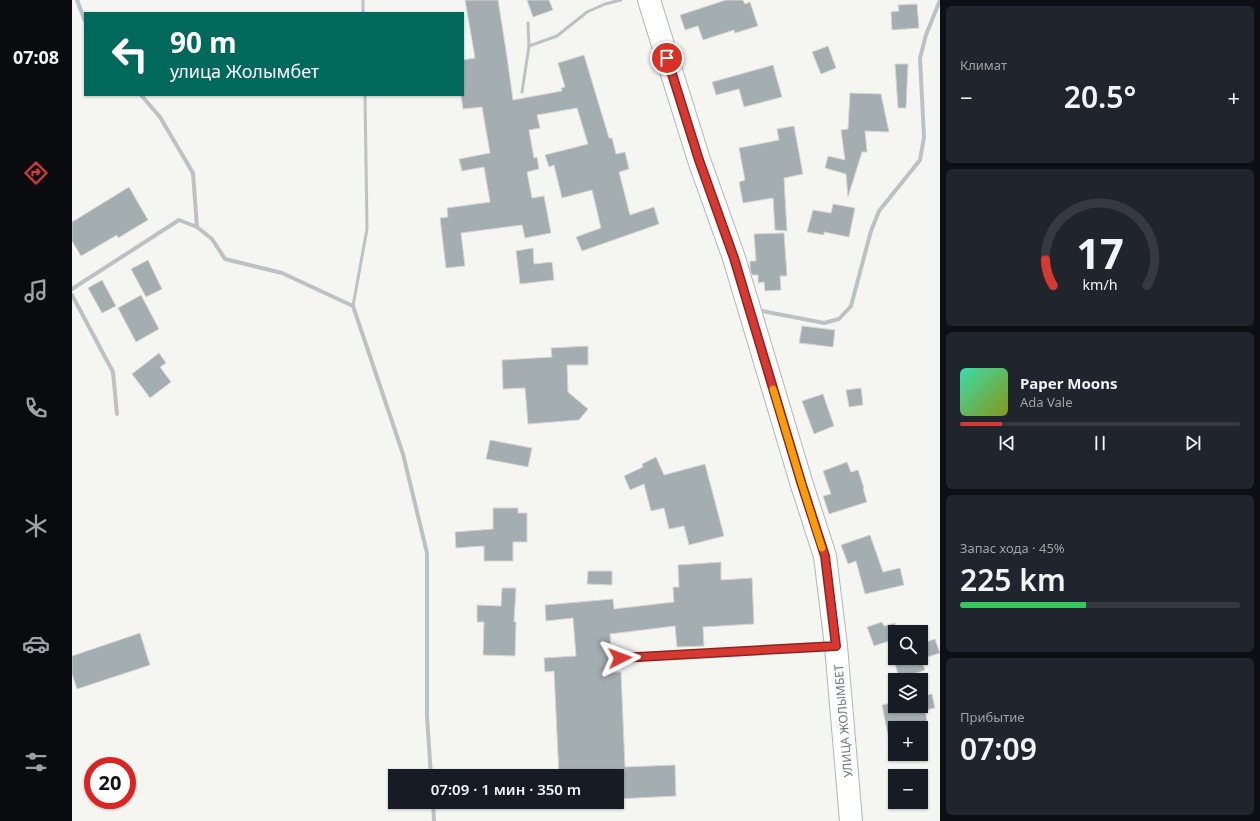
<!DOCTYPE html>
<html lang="ru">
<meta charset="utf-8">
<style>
body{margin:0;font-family:"Noto Sans",sans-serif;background:#20242c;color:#f1f3f6;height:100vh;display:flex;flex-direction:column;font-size:15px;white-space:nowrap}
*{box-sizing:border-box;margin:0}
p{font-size:13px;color:#9ea1a6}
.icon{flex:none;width:22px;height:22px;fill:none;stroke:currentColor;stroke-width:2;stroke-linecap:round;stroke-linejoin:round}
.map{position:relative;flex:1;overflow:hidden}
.drawer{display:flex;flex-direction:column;gap:6px;padding:6px;background:#0d0f14;width:320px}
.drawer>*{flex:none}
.guide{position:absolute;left:12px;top:12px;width:380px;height:84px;border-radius:0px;box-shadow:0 1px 3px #0004;background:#00695c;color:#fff;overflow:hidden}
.buttons{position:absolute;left:816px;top:625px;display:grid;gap:8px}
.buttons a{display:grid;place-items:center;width:40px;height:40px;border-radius:0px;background:#171b24;box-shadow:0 1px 3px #0004;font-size:20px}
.speed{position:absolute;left:12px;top:757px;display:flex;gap:8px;font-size:20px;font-weight:700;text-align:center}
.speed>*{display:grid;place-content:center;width:52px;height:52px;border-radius:50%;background:#171b24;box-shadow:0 1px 3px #0004;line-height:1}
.speed .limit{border:6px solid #d22;background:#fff;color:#111}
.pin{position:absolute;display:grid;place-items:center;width:34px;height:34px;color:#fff;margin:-17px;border:2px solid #fff;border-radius:50%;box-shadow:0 1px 4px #0007}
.me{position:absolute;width:44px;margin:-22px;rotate:87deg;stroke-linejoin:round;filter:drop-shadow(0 0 3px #0008)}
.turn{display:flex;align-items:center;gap:14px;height:84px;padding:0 20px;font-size:18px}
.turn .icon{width:52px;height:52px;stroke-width:2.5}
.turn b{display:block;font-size:28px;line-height:34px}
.big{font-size:30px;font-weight:600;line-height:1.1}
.drawer .card{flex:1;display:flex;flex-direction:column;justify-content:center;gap:6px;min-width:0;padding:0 14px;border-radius:6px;background:#20242c}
.drawer .dial{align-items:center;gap:0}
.dial svg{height:104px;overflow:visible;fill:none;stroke:#363941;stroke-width:7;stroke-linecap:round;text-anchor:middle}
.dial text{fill:#f1f3f6;stroke:none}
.song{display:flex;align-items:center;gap:12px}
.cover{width:48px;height:48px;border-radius:6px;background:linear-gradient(135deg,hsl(160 70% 55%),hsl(70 70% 35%))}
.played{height:4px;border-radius:2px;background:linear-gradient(90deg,#d63931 15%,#363941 15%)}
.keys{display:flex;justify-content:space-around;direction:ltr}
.heat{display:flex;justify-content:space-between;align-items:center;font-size:22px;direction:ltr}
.charge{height:6px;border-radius:3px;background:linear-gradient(90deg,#34c759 45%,#363941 0)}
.trip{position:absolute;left:316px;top:769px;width:236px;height:40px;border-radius:0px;background:#171b24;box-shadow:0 1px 3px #0004;font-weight:600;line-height:40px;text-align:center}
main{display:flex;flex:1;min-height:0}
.menu{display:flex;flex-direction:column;width:72px;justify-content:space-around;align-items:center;background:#090b0e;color:#9ea1a6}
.menu .icon{width:28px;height:28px}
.menu .selected{color:#d63931}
.menu b{font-size:18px;color:#f1f3f6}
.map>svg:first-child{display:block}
</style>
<main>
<nav class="menu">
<b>07:08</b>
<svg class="icon selected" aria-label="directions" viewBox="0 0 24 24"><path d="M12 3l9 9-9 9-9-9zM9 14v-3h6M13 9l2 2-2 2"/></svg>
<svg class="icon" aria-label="music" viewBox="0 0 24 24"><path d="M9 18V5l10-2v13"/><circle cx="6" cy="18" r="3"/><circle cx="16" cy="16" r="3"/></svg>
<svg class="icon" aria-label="phone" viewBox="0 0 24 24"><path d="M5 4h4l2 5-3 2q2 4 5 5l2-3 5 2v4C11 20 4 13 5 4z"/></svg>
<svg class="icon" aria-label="climate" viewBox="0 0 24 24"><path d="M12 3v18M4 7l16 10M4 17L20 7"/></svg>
<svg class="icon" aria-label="car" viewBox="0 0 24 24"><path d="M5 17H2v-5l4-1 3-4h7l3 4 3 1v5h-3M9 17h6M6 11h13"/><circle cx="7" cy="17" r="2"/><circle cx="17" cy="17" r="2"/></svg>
<svg class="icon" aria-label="filters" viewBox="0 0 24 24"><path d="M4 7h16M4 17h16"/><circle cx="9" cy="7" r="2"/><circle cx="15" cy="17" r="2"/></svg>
</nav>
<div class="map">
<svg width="868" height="821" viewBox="0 0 868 821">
<rect width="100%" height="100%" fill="#f5f5f2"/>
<g fill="#a4aeb1" stroke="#d7d6d5">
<path d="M393,0h33l8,50 7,50 49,-9 -1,-3 4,-1 -7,-24 26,-8 25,83h3l4,16 9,-2 4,17 -10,3 11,43 24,-8 5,17 -77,27 -6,-14 25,-9 -9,-38 -30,8 -8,-33 -5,2 -4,-12 43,-11 -11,-36 -40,7 3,13 -11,2 5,28 3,-1 2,12 -12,3 5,26 12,-2 7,37 -26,5 -3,-13 -61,8 4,33 -19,2 -6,-50 8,-1 -1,-9 43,-6 -6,-35 -22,4 -3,-12 31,-6 -8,-46 -19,2 -2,-14h2v-35l12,-2z"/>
<path d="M455,0h22l4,10 -20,7z"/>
<path d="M654,0h17l2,4 5,-2 8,24 -23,7 -1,-3 -31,10 -5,-14 -13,4 -5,-15z"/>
<path d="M845,4l2,24 -27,2 -1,-18 8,-1 -1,-6z"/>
<path d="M756,46l8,22 -15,6 -9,-22z"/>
<path d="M823,64h13l-2,44h-8z"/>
<path d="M701,65l9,32 -38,10 -5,-18 -23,6 -4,-13z"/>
<path d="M778,93l31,1 8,38 -24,-1 2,21h-5l-14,45 -2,-23 -21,-6 3,-12 17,4 -4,-30 7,-1z"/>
<path d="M722,126l9,48 -19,4 3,53 -12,-1 -2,-32 -30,5 -4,-21 6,-2 -6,-32 40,-8 -2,-11z"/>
<path d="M57,187l19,33 -30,18 -1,-3 -36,21 -9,-15v-19z"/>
<path d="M761,204l22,4 -6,29 -25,-5v3l-17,-3 6,-22 18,3z"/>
<path d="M712,233l3,43h-7l1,14 -16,1 -1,-9 -6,1v-8h-6l-2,-6v-8h6l-2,-27z"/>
<path d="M461,248l1,16 18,-2 2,18 -34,4 -4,-33z"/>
<path d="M76,260l14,29 -16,8 -15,-28z"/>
<path d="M30,280l14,26 -14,7 -14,-25z"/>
<path d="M69,295l18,34 -23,13 -18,-34z"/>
<path d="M730,326l33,4 -2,17 -34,-4z"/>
<path d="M516,346v19h-21l1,27 20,17 -9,11 -51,4 -3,-36 -22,1 -1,-29 50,-3 -1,-9z"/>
<path d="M87,353l7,10 -6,4 11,15 -21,16 -18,-24z"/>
<path d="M789,388l2,17 -14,2 -3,-17z"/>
<path d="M751,394l11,32 -20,8 -12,-33z"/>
<path d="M418,440l42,8 -4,19 -42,-8z"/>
<path d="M584,457l8,18 41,-11 19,72 -35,9 -5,-19 -15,3 -5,-21 -13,3 -7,-27 -14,6 -6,-14 19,-9 -1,-3z"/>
<path d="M775,462l4,10 7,-2 6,18 -1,1 4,13 -38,12 -6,-18 8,-2 -8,-23z"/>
<path d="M421,508h25v5h9v29h-14v19h-29v-15l-28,2 -1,-16 38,-3z"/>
<path d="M798,535l13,37 17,-4 4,17 -39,9 -9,-33 -8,3 -7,-19z"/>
<path d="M649,562v18l31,-2 2,46 -51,3 1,19 -27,1 -2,-21 -65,8 3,38h8l4,95 50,-2 1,31 -59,3v-23h-58l-5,-105 -9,1 -1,-14 32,-2 -3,-38 -27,3 -1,-16 68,-6 1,10 60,-7 -1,-15h6l-1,-22z"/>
<path d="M516,571h24v14l-25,-1z"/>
<path d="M430,588h14l-2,34h2l-1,34 -32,-1 1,-33h-7v-17l24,1z"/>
<path d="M810,622l2,4 11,-3v16l-21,7 -7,-19z"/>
<path d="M68,633l10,32 -73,24 -5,-15v-18z"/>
<path d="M863,639l5,14 -19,6 4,11 -20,7h-6l-6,-19h28v-14z"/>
<path d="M860,694l3,14 -10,2 2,11 -15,3 1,4h-18v12h-6l-7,-35 13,-3v4h26v-10z"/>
</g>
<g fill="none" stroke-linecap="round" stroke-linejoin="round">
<g stroke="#afb6b9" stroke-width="24">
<path id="secondary" d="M577,0l50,160 35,98 68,227 23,71 11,90 15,175"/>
</g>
<g stroke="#bcc2c4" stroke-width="3">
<path d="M291,0v13"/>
<path d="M457,46l28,-10 30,-24 18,-8 16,-4"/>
<path d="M450,92l7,-46 -1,-23"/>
<path d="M281,306l14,-77 -2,-134"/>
<path d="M548,659l208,-13"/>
</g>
<g stroke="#bcc2c4" stroke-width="4">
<path d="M5,0l8,21"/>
<path d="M69,95l19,22 33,56 4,54"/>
<path d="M0,289l107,-69 18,7 15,12 13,20 57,14 71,33 50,148 24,99v163l4,60"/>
<path d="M0,295l41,77 4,42"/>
<path d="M685,310l67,13 15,-4 12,-13 20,-75 8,-20 41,-51 4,-23 -4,-79 6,-23 14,-35"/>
<path d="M361,802l1,19"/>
</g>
<use href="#secondary" stroke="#fff" stroke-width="22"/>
</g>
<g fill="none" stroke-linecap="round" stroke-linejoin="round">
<g stroke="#8b2520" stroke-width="10">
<path id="route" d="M548,658l216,-12 -11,-90 -23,-71 -68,-227 -35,-98 -32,-102"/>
</g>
<use href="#route" stroke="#d63931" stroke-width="7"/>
<path stroke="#f59e0b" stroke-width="7" d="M701,389l29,96 20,63"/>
</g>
<g text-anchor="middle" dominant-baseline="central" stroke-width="4" stroke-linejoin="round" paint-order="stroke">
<g font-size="12" fill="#667a81" stroke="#fff">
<text transform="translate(771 721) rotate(-95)">УЛИЦА ЖОЛЫМБЕТ</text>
</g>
</g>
</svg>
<div class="buttons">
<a><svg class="icon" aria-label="search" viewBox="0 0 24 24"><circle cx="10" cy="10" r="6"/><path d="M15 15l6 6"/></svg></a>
<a><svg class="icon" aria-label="layers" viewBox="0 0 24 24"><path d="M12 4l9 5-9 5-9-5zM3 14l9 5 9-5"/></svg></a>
<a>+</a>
<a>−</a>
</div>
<div class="speed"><div class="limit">20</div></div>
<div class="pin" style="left:595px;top:58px;background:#d93025"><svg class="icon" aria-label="arrive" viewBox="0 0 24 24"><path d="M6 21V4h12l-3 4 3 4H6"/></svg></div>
<svg class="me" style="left:548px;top:658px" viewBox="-20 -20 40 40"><path d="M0-17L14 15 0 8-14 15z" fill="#d63931" stroke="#fff" stroke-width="4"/></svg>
<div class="trip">07:09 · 1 мин · 350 m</div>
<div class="guide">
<div class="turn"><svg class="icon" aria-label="left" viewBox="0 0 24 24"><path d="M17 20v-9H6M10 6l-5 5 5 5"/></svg><div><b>90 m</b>улица Жолымбет</div></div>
</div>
</div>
<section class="drawer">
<div class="card"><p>Климат</p>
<div class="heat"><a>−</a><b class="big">20.5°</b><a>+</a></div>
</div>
<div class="card dial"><svg viewBox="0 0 100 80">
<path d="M14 69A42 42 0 1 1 86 69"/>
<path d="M14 69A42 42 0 0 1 8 49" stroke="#d63931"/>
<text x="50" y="56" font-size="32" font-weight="700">17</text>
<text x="50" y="72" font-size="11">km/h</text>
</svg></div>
<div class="card">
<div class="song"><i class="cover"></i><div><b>Paper Moons</b><p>Ada Vale</p></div></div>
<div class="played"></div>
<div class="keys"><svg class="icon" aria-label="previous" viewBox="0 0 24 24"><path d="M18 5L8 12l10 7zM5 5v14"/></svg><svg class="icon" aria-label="pause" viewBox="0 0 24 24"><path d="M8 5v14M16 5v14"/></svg><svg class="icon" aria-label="next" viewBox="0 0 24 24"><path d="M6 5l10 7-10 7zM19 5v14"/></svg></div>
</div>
<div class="card"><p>Запас хода · 45%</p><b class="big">225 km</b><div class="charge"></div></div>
<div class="card"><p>Прибытие</p><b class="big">07:09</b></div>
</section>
</main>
